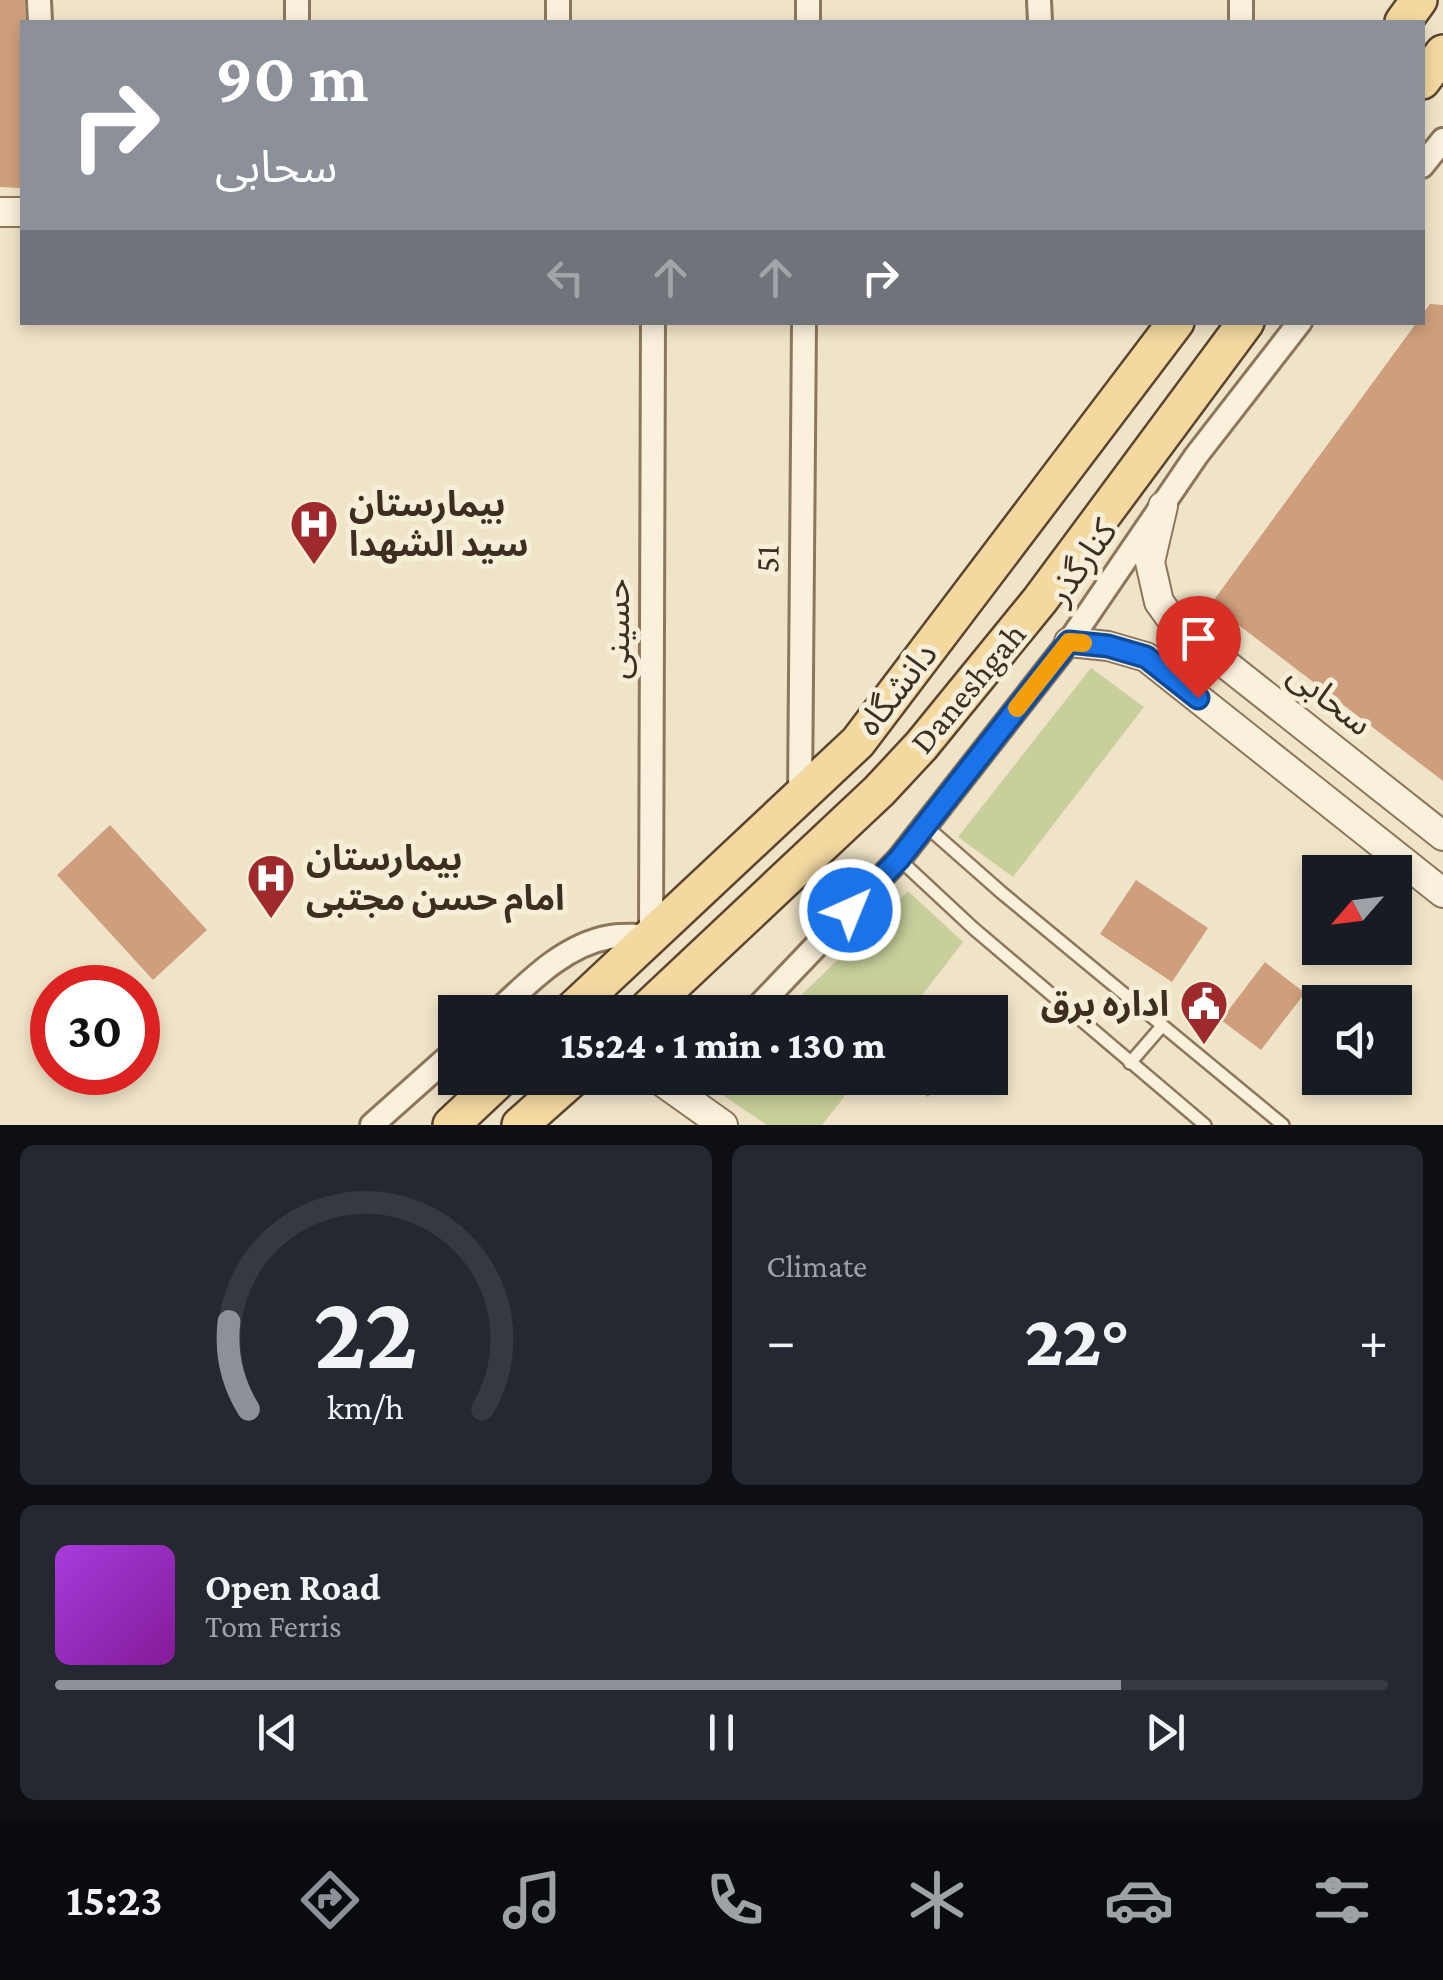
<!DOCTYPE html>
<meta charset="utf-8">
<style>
body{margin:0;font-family:"Crimson Pro","Noto Sans Arabic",serif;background:#242831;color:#f1f3f6;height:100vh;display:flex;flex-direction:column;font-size:38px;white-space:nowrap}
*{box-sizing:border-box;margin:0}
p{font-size:32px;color:#9ea1a6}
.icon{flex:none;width:55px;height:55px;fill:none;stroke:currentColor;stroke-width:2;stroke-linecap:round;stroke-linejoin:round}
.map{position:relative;height:1125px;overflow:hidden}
.side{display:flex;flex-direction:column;gap:20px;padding:20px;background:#0d0f14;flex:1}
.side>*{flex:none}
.hud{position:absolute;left:20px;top:20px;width:1405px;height:305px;border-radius:0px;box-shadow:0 5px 15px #0003;background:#8c9099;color:#fff;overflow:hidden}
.needle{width:65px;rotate:242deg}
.tools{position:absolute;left:1302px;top:855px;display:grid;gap:20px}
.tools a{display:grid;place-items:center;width:110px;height:110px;border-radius:0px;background:#171b24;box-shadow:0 5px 15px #0003;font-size:50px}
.speed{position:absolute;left:30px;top:965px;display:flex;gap:20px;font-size:50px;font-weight:700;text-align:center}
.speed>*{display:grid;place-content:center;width:130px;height:130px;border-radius:50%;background:#171b24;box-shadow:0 5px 15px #0003;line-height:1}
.speed .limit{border:15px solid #d22;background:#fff;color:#111}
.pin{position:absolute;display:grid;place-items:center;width:85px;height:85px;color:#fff;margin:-102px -42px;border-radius:50% 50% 50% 0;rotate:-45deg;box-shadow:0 0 10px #0007}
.pin .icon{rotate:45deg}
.me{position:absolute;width:110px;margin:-55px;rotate:44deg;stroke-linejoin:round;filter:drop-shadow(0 0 8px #0008)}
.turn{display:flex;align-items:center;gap:35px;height:210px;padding:0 30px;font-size:45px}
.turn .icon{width:130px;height:130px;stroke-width:2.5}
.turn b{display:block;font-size:70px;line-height:85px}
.lanes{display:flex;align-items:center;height:95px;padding:0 30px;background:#0003;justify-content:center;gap:50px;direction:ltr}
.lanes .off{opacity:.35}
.big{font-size:75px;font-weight:800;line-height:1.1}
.side .widget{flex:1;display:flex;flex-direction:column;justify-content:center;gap:15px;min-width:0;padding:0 35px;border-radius:15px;background:#242831}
.side .dial{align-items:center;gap:0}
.dial svg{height:260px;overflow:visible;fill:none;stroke:#363941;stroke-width:7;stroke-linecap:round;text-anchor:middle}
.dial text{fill:#f1f3f6;stroke:none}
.song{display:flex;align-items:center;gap:30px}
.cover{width:120px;height:120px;border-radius:15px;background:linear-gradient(135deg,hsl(280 70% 55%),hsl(290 70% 35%))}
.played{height:10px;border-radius:5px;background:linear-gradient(90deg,#8c9099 80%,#363941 80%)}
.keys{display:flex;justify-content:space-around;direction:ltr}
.heat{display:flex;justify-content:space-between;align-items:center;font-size:55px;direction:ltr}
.side .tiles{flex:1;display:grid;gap:20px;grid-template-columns:1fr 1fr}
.widget:last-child{grid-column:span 2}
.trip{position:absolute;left:438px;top:995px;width:570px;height:100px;border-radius:0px;background:#171b24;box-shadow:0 5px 15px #0003;font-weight:800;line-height:100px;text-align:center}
.tabs{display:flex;height:160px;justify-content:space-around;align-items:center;background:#090b0e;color:#9ea1a6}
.tabs .icon{width:70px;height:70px}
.tabs .on{color:#8c9099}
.tabs b{font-size:45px;color:#f1f3f6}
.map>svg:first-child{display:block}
</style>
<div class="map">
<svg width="1443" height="1125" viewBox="0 0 1443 1125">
<rect width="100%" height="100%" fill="#f0e4c8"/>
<g fill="#c9cf9b">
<path d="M1091,668l53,39 -131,170 -55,-40z"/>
<path d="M908,891l55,51 -54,70h-125z"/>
<path d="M718,1078h141l-37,47h-55l-58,-39z"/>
</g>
<g fill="#cf9f7d">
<path d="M0,0h25l1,22h-4v166l-22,-1z"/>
<path d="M1430,304l13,1v476l-232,-177 206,-282h5v-7z"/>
<path d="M110,825l97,105 -54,50 -96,-105z"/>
<path d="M1136,880l72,48 -36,54 -72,-48z"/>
<path d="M1265,962l40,31 -44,57 -40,-30z"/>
<path d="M905,1078h39l-16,19z"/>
</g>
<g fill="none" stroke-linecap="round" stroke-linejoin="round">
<g stroke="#8d765c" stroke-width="16">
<g id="service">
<path d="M926,826l76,67 281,232"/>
<path d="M899,859l74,69 232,197"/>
<path d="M1130,1063l32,-37"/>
</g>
</g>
<g stroke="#8d765c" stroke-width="28">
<g id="minor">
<path d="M39,0l1,22"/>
<path d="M297,0v22"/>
<path d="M558,0v22"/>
<path d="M1039,0l1,22"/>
<path d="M808,22v-22"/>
<path d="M1241,22v-22"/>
<path d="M1422,166l21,-26"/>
<path d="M800,796l4,-474"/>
<path d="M497,1012c32,-30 67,-67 113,-75 13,-2 28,-1 41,-1l2,-614"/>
<path d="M753,1012l146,-153 170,-217 127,-186 104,-134"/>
<path d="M372,1125l83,-74"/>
</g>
</g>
<g stroke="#8d765c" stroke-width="32">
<g id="tertiary">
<path d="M0,212h22"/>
<path d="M1163,506l-13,56 9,40 16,22 268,212"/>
<path d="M1069,642l39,4 38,11 297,236"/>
<path d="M657,1078l66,47"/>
</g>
</g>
<g stroke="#5b4430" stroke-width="40">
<g id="primary">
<path d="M1403,22l16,-22"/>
<path d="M1422,81l21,-28"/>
<path d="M570,1012l288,-270 318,-420"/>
<path d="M644,1012l235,-221 42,-45 119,-146 206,-278"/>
<path d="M451,1125l50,-47"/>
<path d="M520,1125l53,-47"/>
</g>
</g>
<use href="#service" stroke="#faf1dc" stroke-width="11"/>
<use href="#minor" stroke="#faf1dc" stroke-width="22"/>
<use href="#tertiary" stroke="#faf1dc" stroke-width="28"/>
<use href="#primary" stroke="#f3d9a0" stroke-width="35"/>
</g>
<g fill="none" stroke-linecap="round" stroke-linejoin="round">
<g stroke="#114b97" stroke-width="25">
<path id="route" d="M850,910l49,-51 170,-217 39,4 38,11 52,41"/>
</g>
<use href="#route" stroke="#1a73e8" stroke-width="18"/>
<path stroke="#f59e0b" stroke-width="18" d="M1017,708l52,-66 14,1"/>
</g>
<defs>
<g id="hospital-pin" transform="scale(2.5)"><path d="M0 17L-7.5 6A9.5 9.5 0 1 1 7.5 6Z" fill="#9e2a2b" stroke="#f7eed8"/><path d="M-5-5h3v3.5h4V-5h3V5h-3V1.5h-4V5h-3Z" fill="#fff"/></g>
<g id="civic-pin" transform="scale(2.5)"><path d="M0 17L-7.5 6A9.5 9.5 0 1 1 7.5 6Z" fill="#9e2a2b" stroke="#f7eed8"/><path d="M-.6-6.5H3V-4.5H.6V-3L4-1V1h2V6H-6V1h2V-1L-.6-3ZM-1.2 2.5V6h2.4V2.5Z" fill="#fff"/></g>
</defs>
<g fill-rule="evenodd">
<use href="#hospital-pin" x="314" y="524"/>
<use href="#hospital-pin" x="271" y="878"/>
<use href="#civic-pin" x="1204" y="1004"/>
</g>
<g text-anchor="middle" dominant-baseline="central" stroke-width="10" stroke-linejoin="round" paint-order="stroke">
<g font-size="35" font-weight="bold" fill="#3d2e20" stroke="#f7eed8" text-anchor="start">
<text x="349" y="504">بیمارستان<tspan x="349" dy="40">سید الشهدا</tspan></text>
<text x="306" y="858">بیمارستان<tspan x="306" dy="40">امام حسن مجتبی</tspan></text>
<text x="1169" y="1004" text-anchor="end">اداره برق</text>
</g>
<g font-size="35" fill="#3d2e20" stroke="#f7eed8">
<text transform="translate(767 559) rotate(-89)">51</text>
<text transform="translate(1082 562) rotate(-55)">کنارگذر</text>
<text transform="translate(617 629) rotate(-90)">حسینی</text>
<text transform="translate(968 688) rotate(-50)">Daneshgah</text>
<text transform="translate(897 689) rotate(-52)">دانشگاه</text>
<text transform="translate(1330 699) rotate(38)">سحابی</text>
</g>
</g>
</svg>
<div class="tools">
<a><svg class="needle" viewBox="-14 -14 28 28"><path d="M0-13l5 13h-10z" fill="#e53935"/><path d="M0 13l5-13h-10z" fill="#9ea1a6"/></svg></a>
<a><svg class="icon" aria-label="sound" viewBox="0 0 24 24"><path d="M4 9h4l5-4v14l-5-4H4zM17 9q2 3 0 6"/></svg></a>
</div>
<div class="speed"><div class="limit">30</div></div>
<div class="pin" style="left:1198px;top:698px;background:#d93025"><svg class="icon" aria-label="arrive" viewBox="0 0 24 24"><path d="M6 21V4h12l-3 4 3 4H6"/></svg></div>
<svg class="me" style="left:850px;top:910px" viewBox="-20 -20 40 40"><circle r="17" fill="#1a73e8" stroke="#fff" stroke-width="3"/><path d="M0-11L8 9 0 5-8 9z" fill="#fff"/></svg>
<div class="trip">15:24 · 1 min · 130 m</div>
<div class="hud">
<div class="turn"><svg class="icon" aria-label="right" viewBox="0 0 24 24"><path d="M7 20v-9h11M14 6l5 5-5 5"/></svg><div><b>90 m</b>سحابی</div></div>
<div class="lanes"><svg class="icon off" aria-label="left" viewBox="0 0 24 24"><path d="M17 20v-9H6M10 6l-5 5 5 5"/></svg><svg class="icon off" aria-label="ahead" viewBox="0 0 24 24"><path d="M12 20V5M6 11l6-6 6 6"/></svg><svg class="icon off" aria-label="ahead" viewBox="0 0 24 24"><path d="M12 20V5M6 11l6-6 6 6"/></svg><svg class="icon" aria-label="right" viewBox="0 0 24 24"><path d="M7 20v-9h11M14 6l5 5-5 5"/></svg></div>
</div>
</div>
<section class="side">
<div class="tiles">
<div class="widget dial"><svg viewBox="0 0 100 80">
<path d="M14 69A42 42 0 1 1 86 69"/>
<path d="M14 69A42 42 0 0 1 8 42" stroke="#8c9099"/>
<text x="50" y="56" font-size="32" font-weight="700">22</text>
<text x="50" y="72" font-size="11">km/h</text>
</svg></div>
<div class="widget"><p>Climate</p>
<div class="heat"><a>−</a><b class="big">22°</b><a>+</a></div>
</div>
<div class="widget">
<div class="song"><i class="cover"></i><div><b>Open Road</b><p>Tom Ferris</p></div></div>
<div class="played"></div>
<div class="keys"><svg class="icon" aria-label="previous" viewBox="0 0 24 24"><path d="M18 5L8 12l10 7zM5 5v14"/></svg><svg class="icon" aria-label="pause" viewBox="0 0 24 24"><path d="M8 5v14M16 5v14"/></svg><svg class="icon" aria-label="next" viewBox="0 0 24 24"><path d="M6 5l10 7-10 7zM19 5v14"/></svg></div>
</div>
</div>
</section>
<nav class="tabs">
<b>15:23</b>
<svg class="icon on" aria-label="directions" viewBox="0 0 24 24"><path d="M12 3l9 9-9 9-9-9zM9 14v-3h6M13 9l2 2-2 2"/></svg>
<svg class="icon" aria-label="music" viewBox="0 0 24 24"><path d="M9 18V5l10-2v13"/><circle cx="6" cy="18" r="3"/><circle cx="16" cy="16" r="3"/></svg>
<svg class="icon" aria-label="phone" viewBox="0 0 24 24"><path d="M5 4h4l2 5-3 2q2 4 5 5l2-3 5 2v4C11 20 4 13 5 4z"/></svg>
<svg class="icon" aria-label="climate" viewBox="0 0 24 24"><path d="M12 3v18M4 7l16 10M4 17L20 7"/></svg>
<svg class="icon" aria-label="car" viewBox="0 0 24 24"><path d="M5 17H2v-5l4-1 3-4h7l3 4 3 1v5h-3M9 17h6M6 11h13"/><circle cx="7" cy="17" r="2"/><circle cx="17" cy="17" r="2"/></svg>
<svg class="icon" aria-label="filters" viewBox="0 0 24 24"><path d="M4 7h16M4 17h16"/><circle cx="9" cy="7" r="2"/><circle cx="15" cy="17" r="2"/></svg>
</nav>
